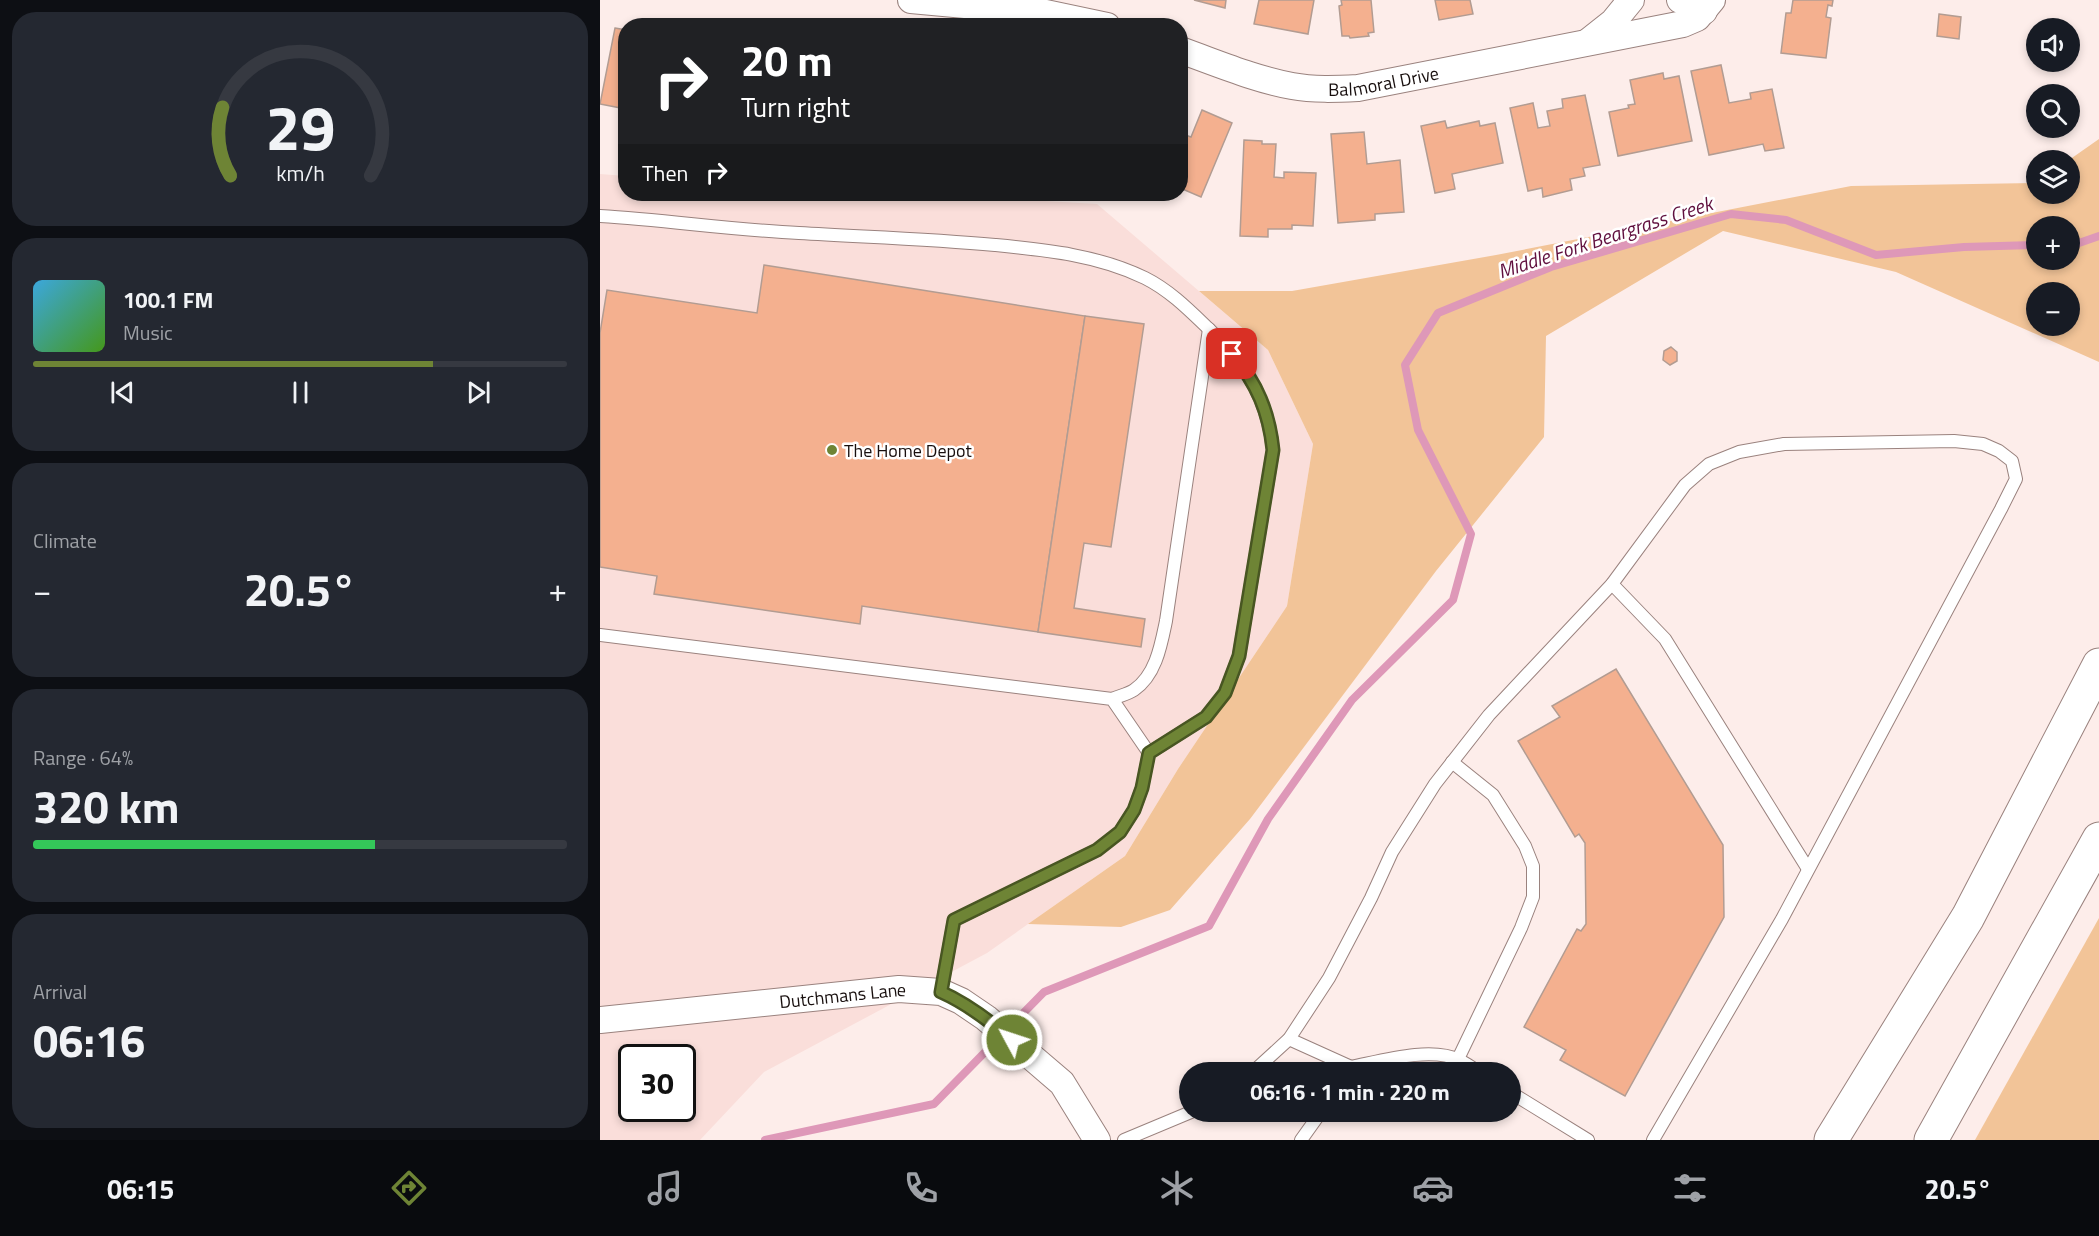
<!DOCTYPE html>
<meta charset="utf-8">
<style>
body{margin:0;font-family:"Titillium Web",sans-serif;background:#242831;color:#f1f3f6;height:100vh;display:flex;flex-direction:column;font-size:22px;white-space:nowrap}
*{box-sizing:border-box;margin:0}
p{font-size:20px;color:#9ea1a6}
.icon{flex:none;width:33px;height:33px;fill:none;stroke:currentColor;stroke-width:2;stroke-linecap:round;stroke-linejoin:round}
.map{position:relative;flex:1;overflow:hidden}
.panel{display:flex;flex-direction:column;gap:12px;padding:12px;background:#0d0f14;width:600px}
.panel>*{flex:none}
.hud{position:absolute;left:18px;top:18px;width:570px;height:183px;border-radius:24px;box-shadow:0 3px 9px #0003;background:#202124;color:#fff;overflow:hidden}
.controls{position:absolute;left:1426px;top:18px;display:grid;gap:12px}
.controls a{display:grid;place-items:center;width:54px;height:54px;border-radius:50%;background:#171b24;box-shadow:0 3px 9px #0003;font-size:30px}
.speed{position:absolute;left:18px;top:1044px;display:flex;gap:12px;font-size:30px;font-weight:700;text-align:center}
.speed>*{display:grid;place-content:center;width:78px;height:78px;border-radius:50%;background:#171b24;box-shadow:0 3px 9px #0003;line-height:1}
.speed .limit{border:3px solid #111;border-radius:9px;background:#fff;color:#111}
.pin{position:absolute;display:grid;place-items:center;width:51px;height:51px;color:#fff;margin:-26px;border-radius:12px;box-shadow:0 3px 9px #0006}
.me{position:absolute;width:66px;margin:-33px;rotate:310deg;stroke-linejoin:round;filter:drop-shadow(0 0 4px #0008)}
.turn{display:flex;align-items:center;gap:21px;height:126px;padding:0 24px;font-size:27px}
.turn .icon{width:78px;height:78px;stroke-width:2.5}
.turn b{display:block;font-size:42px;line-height:51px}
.then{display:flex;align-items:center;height:57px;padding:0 24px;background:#0003;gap:12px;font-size:22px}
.big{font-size:45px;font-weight:700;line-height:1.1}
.panel .tile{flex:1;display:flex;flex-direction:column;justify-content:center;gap:9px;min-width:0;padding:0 21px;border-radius:24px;background:#242831}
.panel .dial{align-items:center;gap:0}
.dial svg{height:156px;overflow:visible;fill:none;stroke:#363941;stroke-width:7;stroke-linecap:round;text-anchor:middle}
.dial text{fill:#f1f3f6;stroke:none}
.song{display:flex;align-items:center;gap:18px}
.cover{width:72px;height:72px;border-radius:9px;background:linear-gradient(135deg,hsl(200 70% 55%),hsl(100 70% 35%))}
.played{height:6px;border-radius:3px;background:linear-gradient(90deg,#6e8435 75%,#363941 75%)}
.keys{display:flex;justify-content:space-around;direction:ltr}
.heat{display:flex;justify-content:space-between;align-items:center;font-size:33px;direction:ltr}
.charge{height:9px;border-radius:4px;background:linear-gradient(90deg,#34c759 64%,#363941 0)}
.trip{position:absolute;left:579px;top:1062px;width:342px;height:60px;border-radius:30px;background:#171b24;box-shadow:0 3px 9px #0003;font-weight:700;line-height:60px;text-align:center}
.tabs{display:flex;height:96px;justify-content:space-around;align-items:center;background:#090b0e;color:#9ea1a6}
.tabs .icon{width:42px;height:42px}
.tabs .selected{color:#6e8435}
.tabs b{font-size:27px;color:#f1f3f6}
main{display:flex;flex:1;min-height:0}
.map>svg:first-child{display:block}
</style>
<main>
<section class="panel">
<div class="tile dial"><svg viewBox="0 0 100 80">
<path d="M14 69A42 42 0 1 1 86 69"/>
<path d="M14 69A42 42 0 0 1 10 34" stroke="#6e8435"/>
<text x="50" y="56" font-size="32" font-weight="700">29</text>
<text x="50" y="72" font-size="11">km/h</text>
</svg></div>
<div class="tile">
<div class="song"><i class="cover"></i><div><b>100.1 FM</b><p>Music</p></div></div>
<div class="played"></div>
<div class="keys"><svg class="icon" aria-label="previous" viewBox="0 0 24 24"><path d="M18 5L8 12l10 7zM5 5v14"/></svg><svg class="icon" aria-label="pause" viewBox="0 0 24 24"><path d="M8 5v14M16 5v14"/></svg><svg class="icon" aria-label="next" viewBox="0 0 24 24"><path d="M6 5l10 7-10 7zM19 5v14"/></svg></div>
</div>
<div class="tile"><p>Climate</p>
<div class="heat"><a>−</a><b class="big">20.5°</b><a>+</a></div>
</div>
<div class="tile"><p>Range · 64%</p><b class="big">320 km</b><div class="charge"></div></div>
<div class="tile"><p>Arrival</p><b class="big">06:16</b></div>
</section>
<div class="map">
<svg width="1499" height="1140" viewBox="0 0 1499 1140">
<rect width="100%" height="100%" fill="#fdedea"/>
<path fill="#fadeda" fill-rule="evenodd" d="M0,174l25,2 1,18h300l171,10 171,146 45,94 -26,162 -109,163 -53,87 -138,97 -223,119 -64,68h-100zM32,1058h50v50h-50z"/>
<g fill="#f2c498" fill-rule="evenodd">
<path d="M1499,139v223l-203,-90 -173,-41 -177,105 -2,101 -108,134 -186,248 -80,91 -49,17 -93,-3 97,-68 53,-87 109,-163 26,-162 -45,-94 -69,-59h93l204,-36 355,-69 186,-3v11h33l-1,-34zM1437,226h33v34h-33zM1437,292h33v34h-33z"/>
<path d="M1499,918v222h-124z"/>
</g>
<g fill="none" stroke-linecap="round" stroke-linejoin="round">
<g stroke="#de98b8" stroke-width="8">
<path d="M1470,243h9l20,-7"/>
<path d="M165,1140l169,-36 110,-112 165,-66 59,-107 84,-119 101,-100 18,-66 -53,-104 -13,-65 33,-52 113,-46 180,-53 55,6 90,35 88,-8 73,-2"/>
</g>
</g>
<g fill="#f4b08f" stroke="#b29c92" stroke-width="1.5">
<path d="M594,0h32l-1,8z"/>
<path d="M659,0h55l-6,34 -54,-10z"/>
<path d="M741,0h30l3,32 -6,1 1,3 -19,2 -1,-2h-7l-3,-30 3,-1z"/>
<path d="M835,0h35l3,14 -34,6z"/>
<path d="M1193,0h40l-1,6 -4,-1 -2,12 5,1 -5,40 -45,-5 5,-40h5z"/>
<path d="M1339,14l22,3 -2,22 -22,-3z"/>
<path d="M15,28l11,2v79l-26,-5z"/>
<path d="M1121,65l8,38 22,-4 -1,-6 22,-4 12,59 -19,3 -2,-7 -54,11 -18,-84z"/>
<path d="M1063,73l1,6 15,-3 13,65 -74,15 -9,-44 20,-4 -1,-3 7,-1 -5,-24z"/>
<path d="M985,95l15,70 -17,3 2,8 -15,3 2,11 -29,7 -1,-9 -14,3 -18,-83 23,-5 5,25 12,-2 -3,-15 16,-3 -1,-9z"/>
<path d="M602,110l30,13 -31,74 -21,-9v-55l11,4z"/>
<path d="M845,121l2,7 32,-7 1,5 15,-3 8,40 -51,11 3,15 -20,4 -14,-67z"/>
<path d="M764,132l3,32 33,-4 4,52 -29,2v6l-37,3 -7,-89z"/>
<path d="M644,140l18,1v3h14l-2,33 10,1v-6l32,1 -3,53 -21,-1v4h-24v8l-28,-1z"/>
<path d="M164,265l321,51 -47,316 -176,-26 -2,18 -206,-30 3,-18 -57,-9v-234l7,-43 150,23z"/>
<path d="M485,316l59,8 -33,223 -27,-4 -10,65 71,11 -4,28 -103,-15z"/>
<path d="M1071,347l6,5v9l-7,4 -7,-5 1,-9z"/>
<path d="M1016,669l107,176 1,72 -99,179 -65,-36 6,-10 -42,-23 53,-98 4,2 5,-7 -1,-81 -6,-9 -4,3 -57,-96 42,-24 -8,-11z"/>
</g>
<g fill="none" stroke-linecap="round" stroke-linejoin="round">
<g stroke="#9a827e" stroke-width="14">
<g id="lane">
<path d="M0,216c67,4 133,14 199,17 66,4 131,6 196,12 51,5 103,10 150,33 26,13 46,34 67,54 35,34 56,69 61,118l-34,206 -14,37 -19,24 -57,36 -7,35 -8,22 -14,22 -23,18 -143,70 -13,72"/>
<path d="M1012,584l53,55 143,230"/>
<path d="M0,635l512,64 37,54"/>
<path d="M512,699c7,-3 16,-5 22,-9 22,-15 27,-45 32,-69l43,-292"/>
<path d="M852,762l41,33 32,51 8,20v31l-12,31 -63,131"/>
<path d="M689,1039l62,28 -3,5"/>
<path d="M751,1067c30,-6 80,-21 108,-7 7,3 13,8 20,12"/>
<path d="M653,1072l36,-33 40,-61 42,-80 21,-46 43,-68 54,-69 123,-131 73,-99 24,-21 30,-12 45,-8 170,-3 29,3 16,7 13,10 4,18 -15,30 -219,410 -129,221"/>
<path d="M910,1092l78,48"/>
<path d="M524,1140l67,-28"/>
<path d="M701,1140l20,-28"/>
</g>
</g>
<g stroke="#9a827e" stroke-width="28">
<g id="street">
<path d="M311,0l130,12 66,14"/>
<path d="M1080,0l24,11"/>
<path d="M989,41l24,-19 18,-22"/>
<path id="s1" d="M580,50c37,13 74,29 112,36 22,4 44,3 66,2l325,-64 14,-6 15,-18"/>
<path id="s2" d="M0,1020l299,-31 42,3 20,9 25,17 76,65 35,57"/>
</g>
</g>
<g stroke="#9a827e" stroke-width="35">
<g id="highway">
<path d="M1231,1140l137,-223 131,-252"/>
<path d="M1331,1140l168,-301"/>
</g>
</g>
<use href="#lane" stroke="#fff" stroke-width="12"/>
<use href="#street" stroke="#fff" stroke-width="26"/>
<use href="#highway" stroke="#fff" stroke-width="33"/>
</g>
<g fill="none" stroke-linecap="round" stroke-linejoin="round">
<g stroke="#485622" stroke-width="15">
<path id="route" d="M412,1040c-22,-19 -44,-36 -71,-48l13,-72 143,-70 23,-18 14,-22 8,-22 7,-35 57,-36 19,-24 14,-37 34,-206c-4,-38 -16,-67 -41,-96"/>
</g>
<use href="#route" stroke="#6e8435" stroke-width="10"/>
</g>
<circle fill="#6e8435" stroke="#fff" stroke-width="2" cx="232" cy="450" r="6"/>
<g text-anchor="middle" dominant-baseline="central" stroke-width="5" stroke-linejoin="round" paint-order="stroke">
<g font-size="18" fill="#180f0e" stroke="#fff">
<text stroke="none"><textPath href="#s1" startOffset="210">Balmoral Drive</textPath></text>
<text stroke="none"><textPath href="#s2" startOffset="244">Dutchmans Lane</textPath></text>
</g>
<g font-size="18" fill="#180f0e" stroke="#fff" text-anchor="start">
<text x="244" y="450">The Home Depot</text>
</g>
<g font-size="20" font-style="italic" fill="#600f3e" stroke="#fff">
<text transform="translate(1005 237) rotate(-18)">Middle Fork Beargrass Creek</text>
</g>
</g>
</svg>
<div class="controls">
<a><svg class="icon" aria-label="sound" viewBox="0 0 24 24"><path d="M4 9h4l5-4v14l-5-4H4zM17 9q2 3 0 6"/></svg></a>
<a><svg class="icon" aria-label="search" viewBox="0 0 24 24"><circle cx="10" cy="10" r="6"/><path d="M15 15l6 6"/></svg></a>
<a><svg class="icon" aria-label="layers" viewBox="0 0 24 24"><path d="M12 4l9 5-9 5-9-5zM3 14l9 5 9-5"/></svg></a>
<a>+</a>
<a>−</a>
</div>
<div class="speed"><div class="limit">30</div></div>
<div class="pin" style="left:632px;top:354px;background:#d93025"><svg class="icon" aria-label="arrive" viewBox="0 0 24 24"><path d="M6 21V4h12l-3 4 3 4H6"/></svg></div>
<svg class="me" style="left:412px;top:1040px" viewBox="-20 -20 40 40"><circle r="17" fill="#6e8435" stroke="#fff" stroke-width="3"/><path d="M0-11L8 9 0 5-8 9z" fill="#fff"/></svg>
<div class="trip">06:16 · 1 min · 220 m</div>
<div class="hud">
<div class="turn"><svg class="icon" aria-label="right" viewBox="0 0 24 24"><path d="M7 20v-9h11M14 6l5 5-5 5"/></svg><div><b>20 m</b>Turn right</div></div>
<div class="then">Then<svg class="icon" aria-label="right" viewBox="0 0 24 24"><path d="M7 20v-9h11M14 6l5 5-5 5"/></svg></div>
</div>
</div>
</main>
<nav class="tabs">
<b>06:15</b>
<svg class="icon selected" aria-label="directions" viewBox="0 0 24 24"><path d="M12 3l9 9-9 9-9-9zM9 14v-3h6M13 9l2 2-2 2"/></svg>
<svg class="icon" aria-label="music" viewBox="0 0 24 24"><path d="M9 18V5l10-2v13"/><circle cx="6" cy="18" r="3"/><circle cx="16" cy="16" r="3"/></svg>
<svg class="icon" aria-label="phone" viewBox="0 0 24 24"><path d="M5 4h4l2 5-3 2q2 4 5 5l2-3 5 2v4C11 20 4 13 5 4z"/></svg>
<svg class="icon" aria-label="climate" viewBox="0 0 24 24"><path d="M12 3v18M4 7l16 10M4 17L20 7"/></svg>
<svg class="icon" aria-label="car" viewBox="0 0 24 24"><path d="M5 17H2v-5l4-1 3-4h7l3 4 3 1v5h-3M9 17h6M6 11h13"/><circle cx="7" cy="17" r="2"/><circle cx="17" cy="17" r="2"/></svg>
<svg class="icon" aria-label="filters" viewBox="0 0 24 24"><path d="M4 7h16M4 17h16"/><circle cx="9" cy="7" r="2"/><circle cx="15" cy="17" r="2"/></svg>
<b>20.5°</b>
</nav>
